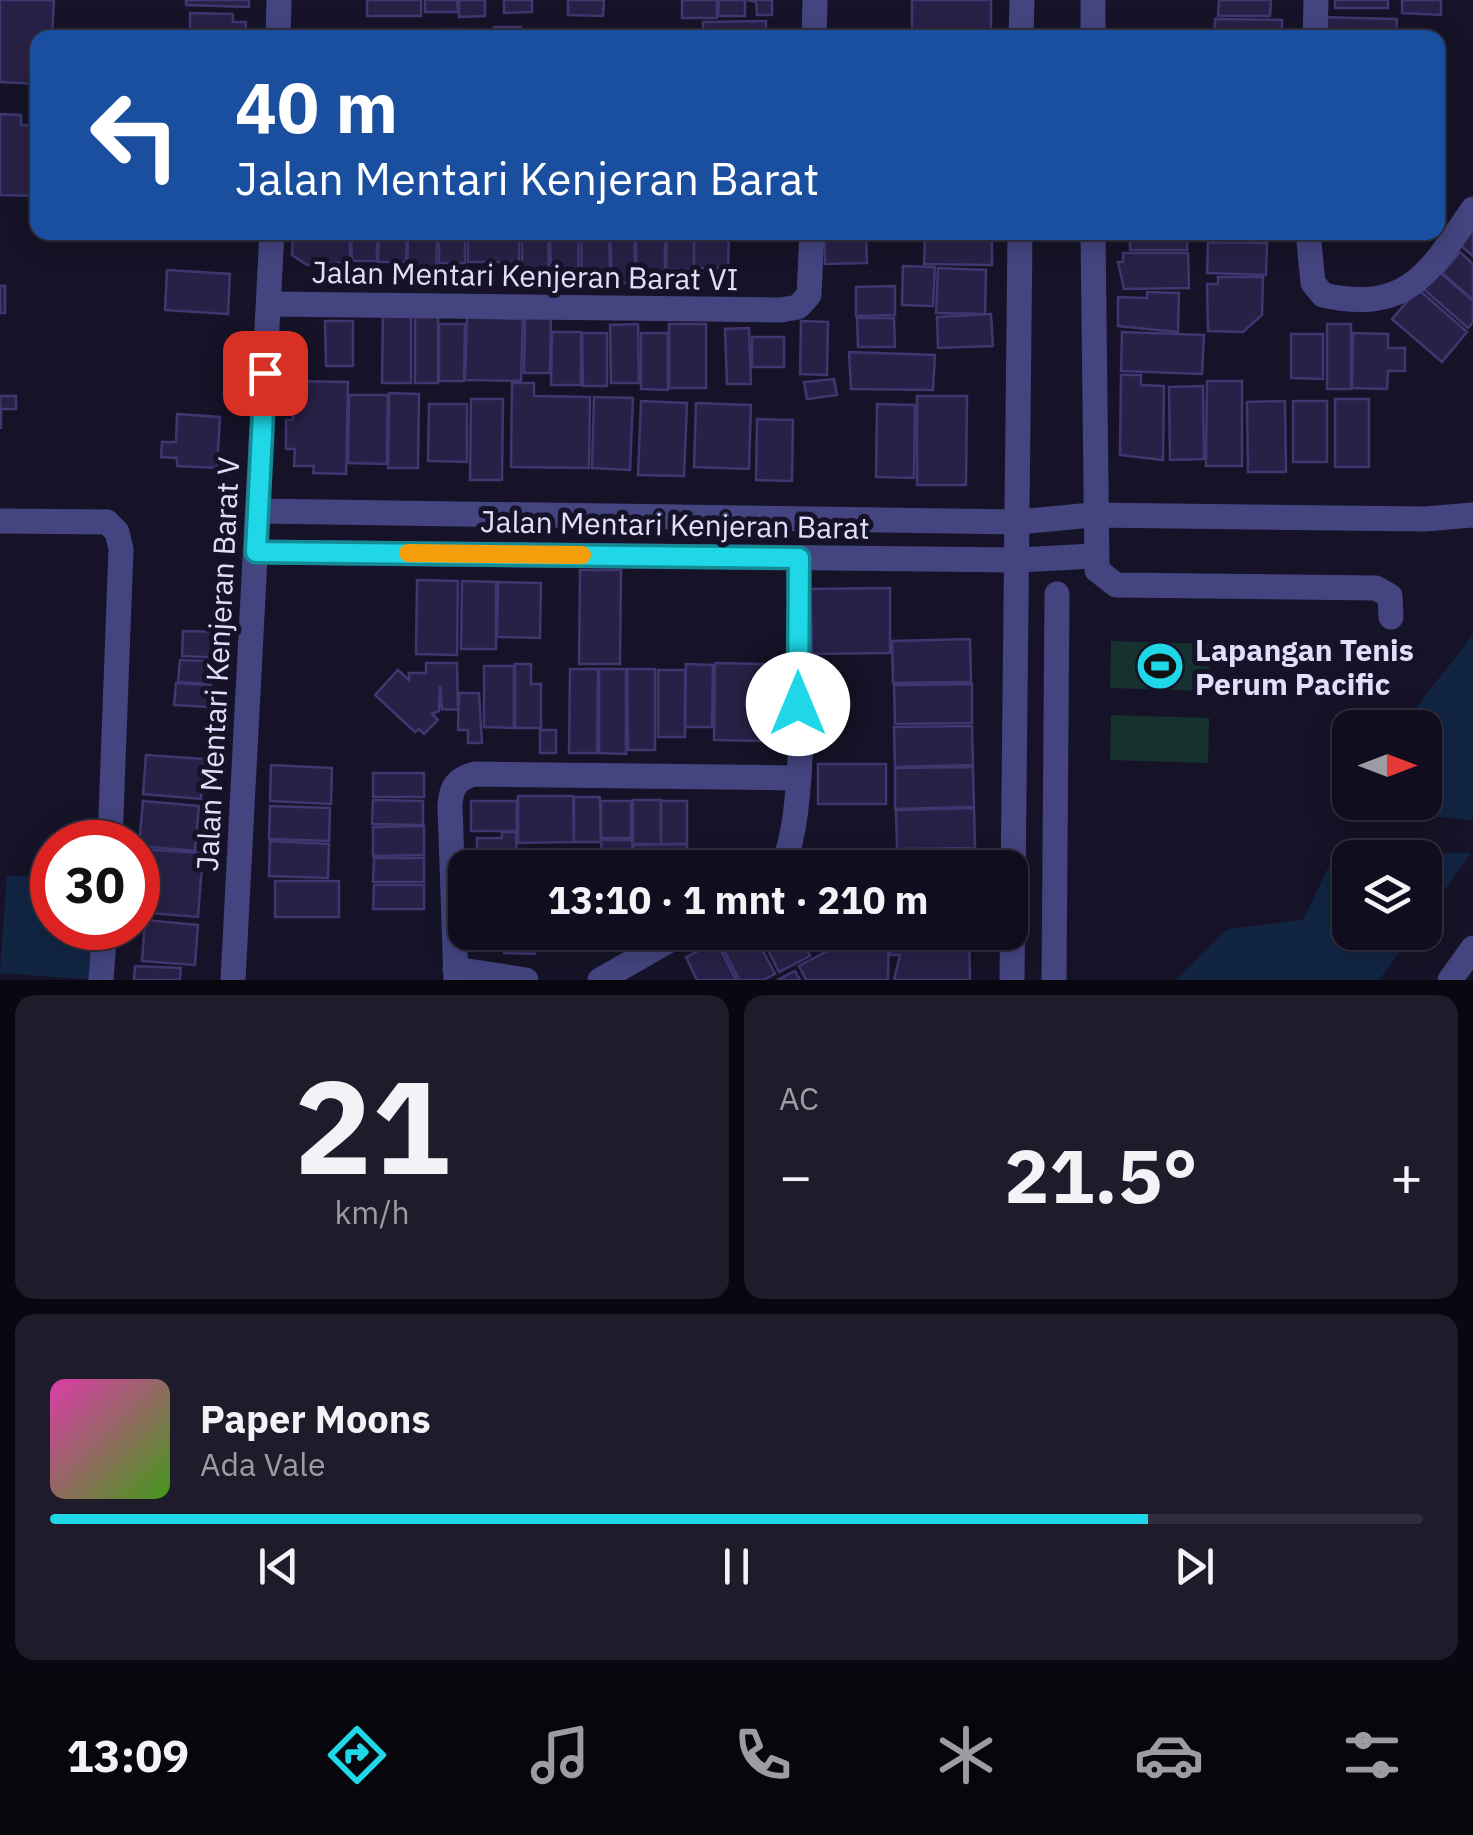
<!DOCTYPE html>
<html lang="id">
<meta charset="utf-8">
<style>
body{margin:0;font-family:"IBM Plex Sans",sans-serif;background:#1e1c2b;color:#f1f3f6;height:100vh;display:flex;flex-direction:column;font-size:38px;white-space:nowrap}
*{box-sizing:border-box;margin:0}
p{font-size:32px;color:#9c9ca4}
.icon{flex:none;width:55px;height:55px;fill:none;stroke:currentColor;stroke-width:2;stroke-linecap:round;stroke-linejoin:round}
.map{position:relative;height:980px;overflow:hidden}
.details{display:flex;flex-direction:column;gap:15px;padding:15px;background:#090810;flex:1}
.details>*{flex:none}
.top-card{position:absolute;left:30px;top:30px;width:1415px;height:210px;border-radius:20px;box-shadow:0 5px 25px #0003,0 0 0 2px #302e3c;background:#1a4fa0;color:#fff;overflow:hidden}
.needle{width:65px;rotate:90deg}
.controls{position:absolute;left:1332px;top:710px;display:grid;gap:20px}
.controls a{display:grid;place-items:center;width:110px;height:110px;border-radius:20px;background:#100e1e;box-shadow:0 5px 25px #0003,0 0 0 2px #302e3c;font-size:50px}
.speed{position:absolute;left:30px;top:820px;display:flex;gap:20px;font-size:50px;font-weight:700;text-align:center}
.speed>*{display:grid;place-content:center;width:130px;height:130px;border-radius:50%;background:#100e1e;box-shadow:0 5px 25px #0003,0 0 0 2px #302e3c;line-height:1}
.speed .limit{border:15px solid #d22;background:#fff;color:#111}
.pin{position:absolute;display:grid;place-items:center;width:85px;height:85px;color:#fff;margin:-42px;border-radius:20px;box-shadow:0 5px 15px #0006}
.me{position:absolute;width:110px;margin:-55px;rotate:0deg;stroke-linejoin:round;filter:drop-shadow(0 0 8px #0008)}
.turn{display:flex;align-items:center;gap:35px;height:210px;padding:0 40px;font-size:45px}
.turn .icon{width:130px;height:130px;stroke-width:2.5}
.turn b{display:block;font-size:70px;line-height:85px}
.big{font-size:75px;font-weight:700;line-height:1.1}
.details .tile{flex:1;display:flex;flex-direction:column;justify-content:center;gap:15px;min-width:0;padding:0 35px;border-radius:20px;background:#1e1c2b}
.details .dial{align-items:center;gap:0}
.dial b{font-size:130px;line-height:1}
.song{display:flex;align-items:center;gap:30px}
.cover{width:120px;height:120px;border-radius:15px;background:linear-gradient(135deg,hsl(320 70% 55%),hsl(100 70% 35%))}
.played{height:10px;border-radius:5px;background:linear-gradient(90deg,#1fd7e6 80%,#302e3c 80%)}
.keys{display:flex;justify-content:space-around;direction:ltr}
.heat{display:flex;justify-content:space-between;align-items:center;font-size:55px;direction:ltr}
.details .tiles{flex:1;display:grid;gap:15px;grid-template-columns:1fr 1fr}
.tile:last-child{grid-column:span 2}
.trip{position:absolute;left:448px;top:850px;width:580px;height:100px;border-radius:20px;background:#100e1e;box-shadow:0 5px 25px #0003,0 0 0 2px #302e3c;font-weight:700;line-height:100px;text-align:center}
.menu{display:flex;height:160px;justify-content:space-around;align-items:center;background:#06060c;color:#9c9ca4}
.menu .icon{width:70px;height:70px}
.menu .active{color:#1fd7e6}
.menu b{font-size:45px;color:#f1f3f6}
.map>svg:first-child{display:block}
</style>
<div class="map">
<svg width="1473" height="980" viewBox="0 0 1473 980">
<rect width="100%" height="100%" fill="#161328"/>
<g fill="#17312f">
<path d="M1111,641l99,3 -2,47 -98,-3z"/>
<path d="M1111,715l98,3 -1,45 -98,-3z"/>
</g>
<g fill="#112543">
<path d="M1473,635v185l-136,-12 13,-16v10h75v-74l-24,-1z"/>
<path d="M1336,851l135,2 -46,64v-59h-75v74l64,1 -35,47h-204l53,-51 75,-9z"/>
<path d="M7,875l45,4v49h48l-4,52 -96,-7z"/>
</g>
<g fill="#282147" stroke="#403670" stroke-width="2.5">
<path d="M0,0h54l-2,38h-14v46l-38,-2z"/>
<path d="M186,0h63v7l-63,-2z"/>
<rect x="367" y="0" width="54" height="16"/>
<path d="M425,0h32l1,12h-33z"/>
<path d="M459,0h26v16l-26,1z"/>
<path d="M504,0h28v12l-28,1z"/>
<path d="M568,0h36l-1,16 -35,-1z"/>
<rect x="682" y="0" width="35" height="18"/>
<path d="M719,0h26v16h-27z"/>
<path d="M772,0v15h-15l-1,-13 -9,-2z"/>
<rect x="912" y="0" width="79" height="38"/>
<path d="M1219,0h52l-1,16h-52z"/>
<rect x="1335" y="0" width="53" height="8"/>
<path d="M1402,0h39v15l-39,-2z"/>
<path d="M190,13l43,1v8h13l-1,16h-55z"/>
<path d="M1317,17l80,2 -1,19h-64v-7h-15z"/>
<path d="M1215,19l67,1v18h-68z"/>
<path d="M766,21v17h-63v-16z"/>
<rect x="494" y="27" width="27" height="11"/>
<rect x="441" y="29" width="24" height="9"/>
<rect x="408" y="32" width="28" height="6"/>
<path d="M525,32l28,1v5h-28z"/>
<path d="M0,114l21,1v10h17l-1,71 -37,-1z"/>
<path d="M1473,229v27l-13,-11z"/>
<path d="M293,232h57v30l-43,3 -15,-10z"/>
<path d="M351,232h26v29h-25z"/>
<path d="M379,232h28l-1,30h-28z"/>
<path d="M408,232h29l-1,49h-29z"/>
<rect x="439" y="232" width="26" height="31"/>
<rect x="468" y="232" width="51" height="30"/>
<path d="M522,232h26l1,48 -27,1z"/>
<path d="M550,232h28l1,48 -28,1z"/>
<path d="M581,232h28l1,39 -28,1z"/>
<path d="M610,232h24l2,51 -24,1z"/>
<rect x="636" y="232" width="29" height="55"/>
<path d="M667,232h27v38l-28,-1z"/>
<path d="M694,232h35l-1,36h-34z"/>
<path d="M825,232h41l1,31 -42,1z"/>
<path d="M925,232h67v33l-68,-1z"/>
<path d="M1122,232h65v18h-57v-10h-8z"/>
<path d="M1208,242l59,1 -1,32 -59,-2z"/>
<path d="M1460,252l13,12v36l-31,-27z"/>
<path d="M1123,253h65l1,35 -65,1 -6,-27h5z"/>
<path d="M903,266l32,1 -2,39 -31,-1z"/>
<path d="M938,268l48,2 -1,44 -49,-1z"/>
<path d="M1436,269l37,32v21l-5,6 -48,-42z"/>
<path d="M167,270l63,4 -2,40 -63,-4z"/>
<path d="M1218,277h45l-1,38 -19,17 -35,-1 -1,-47h11z"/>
<rect x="0" y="286" width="5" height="27"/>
<path d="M895,286v29l-39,1v-29z"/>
<path d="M1418,289l49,43 -25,30 -50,-43z"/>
<path d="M1147,292l32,1 -1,39 -60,-6v-29l29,1z"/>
<rect x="415" y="312" width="23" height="71"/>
<path d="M383,313l28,1v69h-29z"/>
<path d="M991,314l2,32 -55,2 -1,-31z"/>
<path d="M525,316h26l-1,57h-26z"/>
<path d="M467,317l56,2 -2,62 -56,-1z"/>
<path d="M857,318h37l1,29h-37z"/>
<path d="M325,321h28v45h-27z"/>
<path d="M801,321l27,1 -1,53 -27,-1z"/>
<path d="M439,324h26l-1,57h-25z"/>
<path d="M638,324l1,59h-28l-1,-58z"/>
<rect x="669" y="324" width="37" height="64"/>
<rect x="1327" y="324" width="24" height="65"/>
<path d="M749,328l2,56h-24l-2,-55z"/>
<path d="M552,332h29v53h-30z"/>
<path d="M1122,332l82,3 -2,39 -81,-3z"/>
<path d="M582,333h25v53h-24z"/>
<path d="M641,333h27v57l-27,-1z"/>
<path d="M1353,333l35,1v14h17v23h-17l-1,18 -35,-1z"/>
<path d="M1291,334h32v45l-32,-1z"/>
<rect x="752" y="337" width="32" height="30"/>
<path d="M849,352l86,3 -2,35 -82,-1z"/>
<path d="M1121,375h20v10l23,1 -1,74 -43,-5z"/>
<path d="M834,379l3,16 -30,4 -3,-17z"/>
<path d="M293,381l55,1 -2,92 -33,-1 1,-7h-20l1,-17h-9v-29h7z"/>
<path d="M1207,381h35v85h-36z"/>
<path d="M512,383h22v13l56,1 -1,71 -78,-1z"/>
<path d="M1203,386l1,73 -34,1 -1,-73z"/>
<path d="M389,393l30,1 -1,74h-30z"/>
<path d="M349,395h39l-1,69 -39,-1z"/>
<path d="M0,396h16v13h-15v20z"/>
<path d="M917,396h50l-1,89h-49z"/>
<path d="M594,397l39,1 -3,72 -38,-2z"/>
<path d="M471,399h32l-1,81h-32z"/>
<rect x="1335" y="399" width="34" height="68"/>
<path d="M641,401l46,2 -3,73 -46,-1z"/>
<path d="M1285,401l1,71h-38l-1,-70z"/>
<rect x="1293" y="401" width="34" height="61"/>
<path d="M696,403l55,2 -2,64 -55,-2z"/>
<path d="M429,404h38v58l-39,-1z"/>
<path d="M877,404l38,1 -1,73 -38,-1z"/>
<path d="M177,414l43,3 -3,51 -40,-2v-8l-16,-1 1,-15h14z"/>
<path d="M757,419l36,1 -1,61 -36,-1z"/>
<path d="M580,570h41l-1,94h-41z"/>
<path d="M417,580l41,1 -1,74 -41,-1z"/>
<path d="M462,581l34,1v67h-35z"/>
<path d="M498,582l43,1 -1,55 -43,-1z"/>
<path d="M890,588v65l-83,1v-65z"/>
<path d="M183,631l44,1 -1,26 -44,-2z"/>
<path d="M970,639l1,43 -78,1 -1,-42z"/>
<path d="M180,660l29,1 -1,23 -30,-2z"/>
<path d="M426,663h31l1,47 -16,-1 -2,-23 -1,25 -7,3 6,6 -14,14 -5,-5 -4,3 -40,-37 23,-25 11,10v-7h17z"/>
<path d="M715,663l50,1 -1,77 -50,-1z"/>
<path d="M515,664h16v20h10v44h-26z"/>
<path d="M686,664l27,1 -1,62h-27z"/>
<path d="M484,666h30v62l-30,-1z"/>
<path d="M570,669h28l-1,84h-28z"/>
<path d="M599,669h27v85l-27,-1z"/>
<path d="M627,669h28v81h-27z"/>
<rect x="658" y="670" width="27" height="67"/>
<path d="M176,683l35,2 -2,22 -35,-2z"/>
<path d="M972,684v39l-77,1 -1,-39z"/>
<path d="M459,693h20l3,50h-14v-13h-10z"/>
<path d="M972,726l1,39 -78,2 -1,-40z"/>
<rect x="540" y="730" width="16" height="23"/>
<path d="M146,755l58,4 -3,40 -58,-5z"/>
<rect x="818" y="764" width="68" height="40"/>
<path d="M271,765l61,3 -1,36 -61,-3z"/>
<path d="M973,767l1,40 -79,2v-41z"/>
<rect x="373" y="773" width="51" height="24"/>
<path d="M518,796h55l1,46 -56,1z"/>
<path d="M574,797h26l1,45h-27z"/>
<path d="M373,800l50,1v24l-51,-1z"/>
<rect x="633" y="800" width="28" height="44"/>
<path d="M143,801l56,5 -4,45 -56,-5z"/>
<rect x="471" y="801" width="46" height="30"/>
<rect x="601" y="801" width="30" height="37"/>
<rect x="661" y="801" width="26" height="43"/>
<path d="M270,806l60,2 -1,33 -60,-2z"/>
<path d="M974,808l1,40 -78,1 -1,-39z"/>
<path d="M424,826v29l-51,1v-29z"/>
<path d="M502,832h14l1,30h-27v-10h-13v-14h25z"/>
<path d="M601,840h31l1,27 -31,1z"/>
<path d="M270,841l59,3 -1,34 -59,-2z"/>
<path d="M687,844v24h-54v-23z"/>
<path d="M138,849l65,4 -5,64 -60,-5z"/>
<path d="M976,849v19h-79v-18z"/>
<path d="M374,858h50v24h-51z"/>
<path d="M509,863l31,1 -1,4h-30z"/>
<rect x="275" y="881" width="64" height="36"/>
<path d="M374,885h50v24h-51z"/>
<path d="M145,920l53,5 -3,40 -53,-4z"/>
<path d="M505,932h31l-1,22 -31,-1z"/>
<path d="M715,932h38l22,42 -12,6h-24z"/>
<path d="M759,932h40l11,24 -31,16z"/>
<path d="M863,932h26l-1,48h-82l-7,-14z"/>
<path d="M890,932h79l1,48h-76l6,-25h-10z"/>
<path d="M717,942l19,38h-39l-11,-23z"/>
<path d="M135,966l46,2 -1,12h-46z"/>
<path d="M795,971l5,9h-23z"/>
</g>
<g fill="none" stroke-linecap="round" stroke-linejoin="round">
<g stroke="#444481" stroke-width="25">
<path d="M278,38l1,-38"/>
<path d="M814,38l1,-38"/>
<path d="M1021,38l1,-38"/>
<path d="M1093,38v-38"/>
<path d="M1315,38l1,-38"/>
<path d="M1093,232l4,338 19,15 260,3 14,8 1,21"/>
<path d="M1308,232l5,51 10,12c85,19 107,-23 150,-86"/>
<path d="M269,304l512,6 17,-3 11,-12 3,-63"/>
<path d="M258,511l760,11 74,-7 333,4 48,-4"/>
<path d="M0,521l107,1 10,10 4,17 -11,293"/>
<path d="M256,552l763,8 74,-4"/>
<path d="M782,868c29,-66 16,-233 17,-310"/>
<path d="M455,969l71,11"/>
<path d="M101,980l4,-52"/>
<path d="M233,980l39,-748"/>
<path d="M456,980l-6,-174c1,-19 6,-27 25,-32l322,4"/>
<path d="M600,980l84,-48"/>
<path d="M1012,980l8,-748"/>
<path d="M1054,980l3,-386"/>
<path d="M1450,980l23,-32"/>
</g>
</g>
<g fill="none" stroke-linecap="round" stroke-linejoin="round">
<g stroke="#148c96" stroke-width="25">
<path id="route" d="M265,373l-9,179 543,6 -1,146"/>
</g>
<use href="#route" stroke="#1fd7e6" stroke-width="18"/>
<path stroke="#f59e0b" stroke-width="18" d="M408,553l174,2"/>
</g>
<defs>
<g id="stadium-disc" transform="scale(2.5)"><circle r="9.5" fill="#1fd7e6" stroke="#161328"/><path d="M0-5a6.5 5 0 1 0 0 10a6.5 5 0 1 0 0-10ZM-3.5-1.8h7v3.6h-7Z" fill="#111"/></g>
</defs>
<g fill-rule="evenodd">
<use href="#stadium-disc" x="1160" y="666"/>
</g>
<g text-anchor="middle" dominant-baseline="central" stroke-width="10" stroke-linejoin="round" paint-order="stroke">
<g font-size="30" fill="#e0defb" stroke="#161328">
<text transform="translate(525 275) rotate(1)">Jalan Mentari Kenjeran Barat VI</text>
<text transform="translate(675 524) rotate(1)">Jalan Mentari Kenjeran Barat</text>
<text transform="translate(217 664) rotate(-87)">Jalan Mentari Kenjeran Barat V</text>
</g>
<g font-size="30" font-weight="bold" fill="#e0defb" stroke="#161328" text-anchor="start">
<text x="1195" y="649">Lapangan Tenis<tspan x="1195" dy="34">Perum Pacific</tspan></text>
</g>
</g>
</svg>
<div class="controls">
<a><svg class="needle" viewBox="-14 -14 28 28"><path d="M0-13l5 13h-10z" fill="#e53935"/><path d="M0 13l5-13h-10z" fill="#9c9ca4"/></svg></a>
<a><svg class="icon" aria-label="layers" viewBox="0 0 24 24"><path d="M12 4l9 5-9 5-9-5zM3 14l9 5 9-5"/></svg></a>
</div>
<div class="speed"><div class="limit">30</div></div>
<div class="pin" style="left:265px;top:373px;background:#d93025"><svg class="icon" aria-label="arrive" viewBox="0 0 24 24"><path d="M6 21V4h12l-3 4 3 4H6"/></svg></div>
<svg class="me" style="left:798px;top:704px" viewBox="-20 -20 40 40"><circle r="19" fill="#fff"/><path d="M0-13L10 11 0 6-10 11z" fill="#1fd7e6"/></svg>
<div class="trip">13:10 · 1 mnt · 210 m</div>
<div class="top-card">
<div class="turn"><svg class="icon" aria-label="left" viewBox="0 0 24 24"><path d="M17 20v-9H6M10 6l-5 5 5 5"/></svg><div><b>40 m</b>Jalan Mentari Kenjeran Barat</div></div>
</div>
</div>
<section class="details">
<div class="tiles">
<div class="tile dial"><b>21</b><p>km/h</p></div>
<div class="tile"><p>AC</p>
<div class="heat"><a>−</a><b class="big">21.5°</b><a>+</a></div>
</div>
<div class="tile">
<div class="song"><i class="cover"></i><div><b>Paper Moons</b><p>Ada Vale</p></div></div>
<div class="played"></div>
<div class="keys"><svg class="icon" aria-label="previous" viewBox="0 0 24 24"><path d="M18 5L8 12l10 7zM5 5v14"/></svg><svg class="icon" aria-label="pause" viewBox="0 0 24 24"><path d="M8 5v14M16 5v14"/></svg><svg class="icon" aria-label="next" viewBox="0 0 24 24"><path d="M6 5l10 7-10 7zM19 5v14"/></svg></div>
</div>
</div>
</section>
<nav class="menu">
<b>13:09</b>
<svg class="icon active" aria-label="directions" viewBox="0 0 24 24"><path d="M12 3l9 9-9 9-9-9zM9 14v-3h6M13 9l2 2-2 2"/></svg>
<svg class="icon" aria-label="music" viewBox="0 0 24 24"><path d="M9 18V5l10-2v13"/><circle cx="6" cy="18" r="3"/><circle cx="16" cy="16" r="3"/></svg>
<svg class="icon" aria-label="phone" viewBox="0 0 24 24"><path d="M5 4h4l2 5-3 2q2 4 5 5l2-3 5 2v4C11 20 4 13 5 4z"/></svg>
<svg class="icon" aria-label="climate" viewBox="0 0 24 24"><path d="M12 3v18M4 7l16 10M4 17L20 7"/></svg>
<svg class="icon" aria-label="car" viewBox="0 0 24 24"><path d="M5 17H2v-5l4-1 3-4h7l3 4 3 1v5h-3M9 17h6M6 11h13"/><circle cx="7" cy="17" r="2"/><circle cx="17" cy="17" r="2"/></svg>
<svg class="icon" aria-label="filters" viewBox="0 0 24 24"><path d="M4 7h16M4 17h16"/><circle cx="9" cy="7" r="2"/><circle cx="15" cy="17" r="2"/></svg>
</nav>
